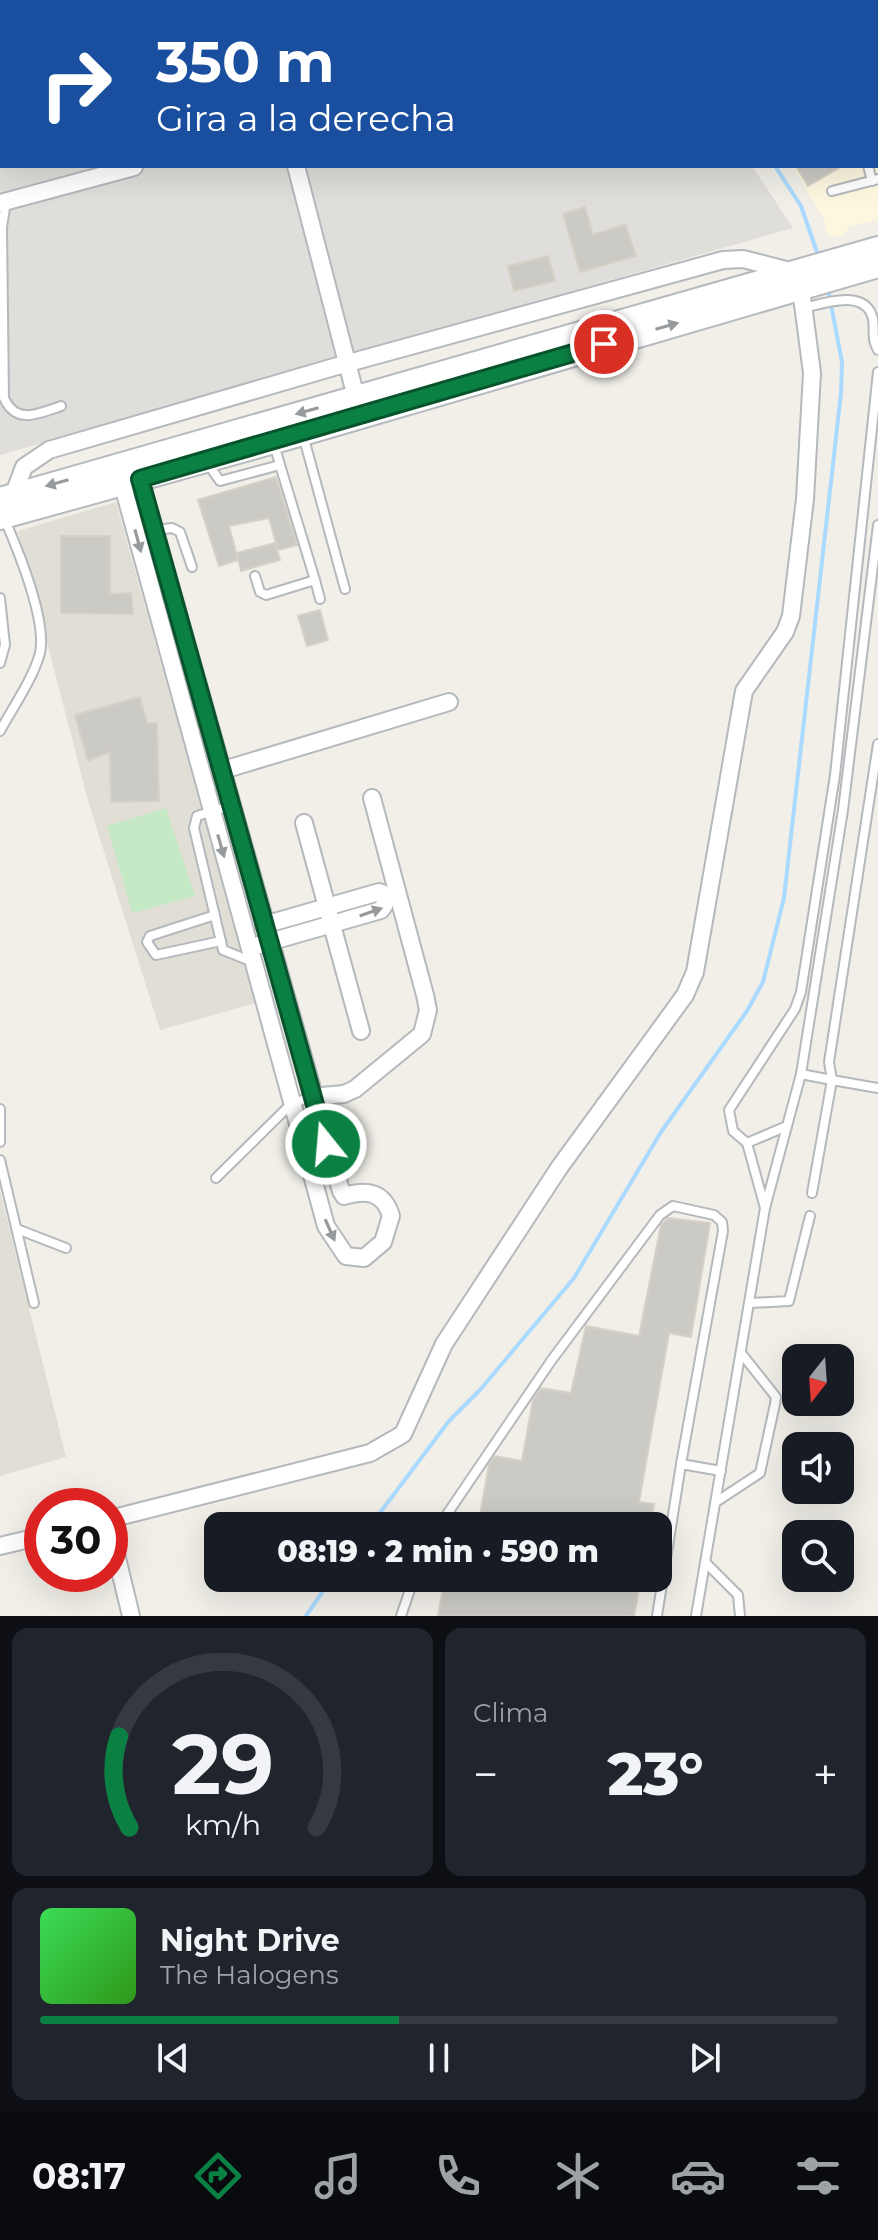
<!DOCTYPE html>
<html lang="es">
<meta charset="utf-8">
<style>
body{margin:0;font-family:Montserrat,sans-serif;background:#20242c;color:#f1f3f6;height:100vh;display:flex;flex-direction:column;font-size:30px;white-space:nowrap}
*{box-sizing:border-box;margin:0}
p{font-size:26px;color:#9ea1a6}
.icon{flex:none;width:44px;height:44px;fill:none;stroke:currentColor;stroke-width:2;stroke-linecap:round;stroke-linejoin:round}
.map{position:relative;height:1616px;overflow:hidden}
.sheet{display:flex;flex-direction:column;gap:12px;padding:12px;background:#0d0f14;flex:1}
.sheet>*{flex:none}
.banner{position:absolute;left:0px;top:0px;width:878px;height:168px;box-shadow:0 8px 32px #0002;background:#1a4fa0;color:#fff;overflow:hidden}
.needle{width:52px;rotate:197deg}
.controls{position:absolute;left:782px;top:1344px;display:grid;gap:16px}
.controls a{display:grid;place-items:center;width:72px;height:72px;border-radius:16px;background:#171b24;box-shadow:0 8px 32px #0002;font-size:40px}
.speed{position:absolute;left:24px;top:1488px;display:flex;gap:16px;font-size:40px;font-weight:700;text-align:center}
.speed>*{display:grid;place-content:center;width:104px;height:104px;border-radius:50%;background:#171b24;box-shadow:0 8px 32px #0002;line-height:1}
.speed .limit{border:12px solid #d22;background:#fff;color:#111}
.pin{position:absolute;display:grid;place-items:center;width:68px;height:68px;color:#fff;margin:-34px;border:4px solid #fff;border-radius:50%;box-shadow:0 2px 8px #0007}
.me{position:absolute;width:88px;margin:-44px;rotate:343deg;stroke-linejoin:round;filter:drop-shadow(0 0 6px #0008)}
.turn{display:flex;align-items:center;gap:28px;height:168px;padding:0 24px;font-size:36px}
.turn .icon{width:104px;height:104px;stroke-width:2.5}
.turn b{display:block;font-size:56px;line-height:68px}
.big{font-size:60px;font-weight:800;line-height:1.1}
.sheet .widget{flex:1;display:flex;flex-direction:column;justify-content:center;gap:12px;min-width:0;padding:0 28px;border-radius:16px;background:#20242c}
.sheet .dial{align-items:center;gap:0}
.dial svg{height:208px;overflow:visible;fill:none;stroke:#363941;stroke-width:7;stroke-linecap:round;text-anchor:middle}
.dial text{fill:#f1f3f6;stroke:none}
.song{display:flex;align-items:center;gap:24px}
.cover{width:96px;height:96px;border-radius:12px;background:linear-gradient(135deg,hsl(130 70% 55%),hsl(110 70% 35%))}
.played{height:8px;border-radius:4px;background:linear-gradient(90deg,#0b8043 45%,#363941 45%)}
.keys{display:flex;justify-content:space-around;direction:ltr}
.heat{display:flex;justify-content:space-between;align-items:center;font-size:44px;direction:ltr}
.sheet .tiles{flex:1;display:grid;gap:12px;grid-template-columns:1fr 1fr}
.widget:last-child{grid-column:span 2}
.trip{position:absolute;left:204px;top:1512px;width:468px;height:80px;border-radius:16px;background:#171b24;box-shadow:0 8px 32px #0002;font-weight:800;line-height:80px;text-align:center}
.dock{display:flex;height:128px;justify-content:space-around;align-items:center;background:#090b0e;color:#9ea1a6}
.dock .icon{width:56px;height:56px}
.dock .on{color:#0b8043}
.dock b{font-size:36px;color:#f1f3f6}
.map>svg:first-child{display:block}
</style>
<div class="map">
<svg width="878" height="1616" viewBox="0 0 878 1616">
<rect width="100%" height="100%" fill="#f1efe8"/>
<path fill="#fef7e0" d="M693,0h185v219l-29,8 -5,8 -15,3 -6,-20 -30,-52h83v-164z"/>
<path fill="#e0deda" d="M0,0h640l-638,2v164h750l41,62 -793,227z"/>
<g fill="#e1ded6">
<path d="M116,502l140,501 -96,27 -71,-226 -71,-273z"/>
<path d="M0,1191l66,266 -66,19z"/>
</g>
<path fill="#c5e8c5" d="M166,808l29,88 -63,17 -25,-87z"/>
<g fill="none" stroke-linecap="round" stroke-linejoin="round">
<g stroke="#aadaff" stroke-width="4">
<path d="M664,0l2,2"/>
<path d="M775,166l26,40 18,52"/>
<path d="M370,1526l79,-105 31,-31 94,-112 87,-146 86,-121 16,-29 21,-84 57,-505 1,-31 -14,-73"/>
<path d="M306,1616l26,-38"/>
</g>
</g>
<g fill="#cccac5" stroke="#d6d1c6" stroke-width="2">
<path d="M796,166h46l-34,20z"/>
<path d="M585,207l8,28 32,-11 11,32 -56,16 -17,-58z"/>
<path d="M548,256l7,25 -41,10 -6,-25z"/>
<path d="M276,477l21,68 -19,5 -9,-32 -40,8 9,34 -19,6 -21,-66z"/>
<path d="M61,536h49v58l21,-1 2,21 -72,-1z"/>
<path d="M275,543l5,17 -39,11 -4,-18z"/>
<path d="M320,610l8,30 -21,6 -9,-30z"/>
<path d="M140,697l7,26h10l2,78 -48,1 -1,-50 -22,9 -13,-46z"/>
<path d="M668,1218l42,5 -19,114 -22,-4 -30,169 15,2 -4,22h-172l11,-61 6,-9 27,5 11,-61 8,-12 30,5 15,-67 53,10 22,-111z"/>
<path d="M445,1578h196l-7,38h-196z"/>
</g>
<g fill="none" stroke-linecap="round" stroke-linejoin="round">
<g stroke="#b5b8bc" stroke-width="12">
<g id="service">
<path d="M596,0v2"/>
<path d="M876,48h2"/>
<path d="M868,166l4,15"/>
<path d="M832,191l46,-12"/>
<path d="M6,202l-4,25 2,171c12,27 34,16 57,8"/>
<path d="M804,308c20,-5 62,-20 69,11 2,12 -2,20 5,31"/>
<path d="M303,435l42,154"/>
<path d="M208,464l12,17 60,-16 -6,-21"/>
<path d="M155,530l17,-2 8,4 12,35"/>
<path d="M255,576l5,16 6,3 49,-15 -35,-115"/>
<path d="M315,580l5,19"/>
<path d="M0,598l5,47 -5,18"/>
<path d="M0,731c13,-24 33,-52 40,-78 7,-32 -22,-103 -35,-133"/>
<path d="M878,744l-49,318 3,18 46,8"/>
<path d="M230,806l-33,10 -3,12 29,122 30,12"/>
<path d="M215,915l-65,21 -3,6 9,13 65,-14"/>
<path d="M801,1074l31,6 -20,113"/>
<path d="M0,1109v33"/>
<path d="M787,1126l-40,17 -14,-12 -4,-21 66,-101 6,-17 34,-217 43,-403"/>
<path d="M747,1143l18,65"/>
<path d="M0,1160l34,143"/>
<path d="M216,1178l75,-74 20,-7"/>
<path d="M17,1229l49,19"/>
<path d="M750,1303l39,-2 21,-85"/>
<path d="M716,1502l44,-29 15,-69 1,-7 -35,-44"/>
<path d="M439,1526l112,-165 109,-146 13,-9 41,9 8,7 1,9 -42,233"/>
<path d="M706,1563l32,32 2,21"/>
<path d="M401,1616l13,-38"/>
<path d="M657,1616l24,-152 40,7"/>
<path d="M696,1616l69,-408 36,-134 42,-264 35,-285"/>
</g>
</g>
<g stroke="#b5b8bc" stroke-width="20">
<g id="minor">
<path d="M130,0v2"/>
<path d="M401,2v-2"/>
<path d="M296,166l62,239"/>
<path d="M0,203l134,-36"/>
<path d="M120,475l206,751 20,30 18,2 19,-16 8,-26c-7,-24 -24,-27 -47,-20l-3,-5 -203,-719"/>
<path d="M13,496l11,-29 25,-17 285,-83 389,-107 20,-1 51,13 7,17 11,84 -7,126 -14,117 -6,16 -41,59 -49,281 -10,23 -126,173 -115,176 -41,90 -33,19 -260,66"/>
<path d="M220,771l229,-69"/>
<path d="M304,823l57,208"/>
<path d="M259,945l122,-35 4,-6 -1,-10 -5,-2 -115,33"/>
<path d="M311,1097l33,-3 11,-5 67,-55 6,-24 -3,-15 -53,-197"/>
<path d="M110,1529l21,87"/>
<path d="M0,1546l42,-10"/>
</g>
</g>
<g stroke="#b6babf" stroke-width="26">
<g id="secondary">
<path d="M0,499l878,-251"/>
<path d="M0,518l303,-84 575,-168"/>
</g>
</g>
<use href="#service" stroke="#fff" stroke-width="8"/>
<use href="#minor" stroke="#fff" stroke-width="16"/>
<use href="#secondary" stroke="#fff" stroke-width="22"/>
</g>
<defs><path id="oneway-solid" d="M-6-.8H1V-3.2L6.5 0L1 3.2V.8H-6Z" transform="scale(2)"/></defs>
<g fill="#979a9d">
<use href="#oneway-solid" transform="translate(667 326) rotate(-16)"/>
<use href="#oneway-solid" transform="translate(307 411) rotate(164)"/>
<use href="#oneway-solid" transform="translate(57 483) rotate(164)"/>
<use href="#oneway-solid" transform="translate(138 541) rotate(75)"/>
<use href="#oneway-solid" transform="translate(221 846) rotate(74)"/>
<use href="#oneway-solid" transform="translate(371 912) rotate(-19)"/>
<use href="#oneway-solid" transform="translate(330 1230) rotate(66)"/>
</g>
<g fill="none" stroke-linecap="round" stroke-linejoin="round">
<g stroke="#07532c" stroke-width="20">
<path id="route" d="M326,1144l-186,-665 464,-135"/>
</g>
<use href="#route" stroke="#0b8043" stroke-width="14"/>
</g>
</svg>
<div class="controls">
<a><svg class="needle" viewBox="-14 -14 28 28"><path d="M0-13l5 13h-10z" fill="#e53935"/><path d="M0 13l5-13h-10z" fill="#9ea1a6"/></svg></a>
<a><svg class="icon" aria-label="sound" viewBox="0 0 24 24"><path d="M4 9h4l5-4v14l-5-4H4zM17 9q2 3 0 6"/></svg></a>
<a><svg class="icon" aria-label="search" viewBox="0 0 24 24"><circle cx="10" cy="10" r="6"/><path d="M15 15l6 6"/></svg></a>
</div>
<div class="speed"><div class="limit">30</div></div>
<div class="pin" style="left:604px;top:344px;background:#d93025"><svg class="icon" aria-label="arrive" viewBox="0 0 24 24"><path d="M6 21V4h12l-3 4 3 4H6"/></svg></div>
<svg class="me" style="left:326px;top:1144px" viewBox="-20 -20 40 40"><circle r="17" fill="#0b8043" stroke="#fff" stroke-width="3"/><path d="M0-11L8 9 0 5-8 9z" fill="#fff"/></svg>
<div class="trip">08:19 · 2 min · 590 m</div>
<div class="banner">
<div class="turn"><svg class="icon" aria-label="right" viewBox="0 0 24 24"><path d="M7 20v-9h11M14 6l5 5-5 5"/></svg><div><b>350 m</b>Gira a la derecha</div></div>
</div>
</div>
<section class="sheet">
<div class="tiles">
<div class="widget dial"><svg viewBox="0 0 100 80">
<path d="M14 69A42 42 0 1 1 86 69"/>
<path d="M14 69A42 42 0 0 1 10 34" stroke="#0b8043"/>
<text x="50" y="56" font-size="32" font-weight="700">29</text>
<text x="50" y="72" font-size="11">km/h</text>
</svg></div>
<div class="widget"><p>Clima</p>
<div class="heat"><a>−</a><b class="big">23°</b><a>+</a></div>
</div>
<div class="widget">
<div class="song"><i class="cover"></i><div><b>Night Drive</b><p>The Halogens</p></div></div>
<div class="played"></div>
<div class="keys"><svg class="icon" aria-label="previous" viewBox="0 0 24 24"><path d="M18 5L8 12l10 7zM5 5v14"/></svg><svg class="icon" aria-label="pause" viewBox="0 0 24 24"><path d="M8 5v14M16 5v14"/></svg><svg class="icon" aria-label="next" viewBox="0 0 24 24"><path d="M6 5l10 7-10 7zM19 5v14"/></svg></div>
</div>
</div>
</section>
<nav class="dock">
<b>08:17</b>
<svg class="icon on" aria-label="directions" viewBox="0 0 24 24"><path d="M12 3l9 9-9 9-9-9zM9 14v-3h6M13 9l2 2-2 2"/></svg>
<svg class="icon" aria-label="music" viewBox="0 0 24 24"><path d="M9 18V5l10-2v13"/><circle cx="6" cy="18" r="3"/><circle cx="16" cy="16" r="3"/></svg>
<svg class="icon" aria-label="phone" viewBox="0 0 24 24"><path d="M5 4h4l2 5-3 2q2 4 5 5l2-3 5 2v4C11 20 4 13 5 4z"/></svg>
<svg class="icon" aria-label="climate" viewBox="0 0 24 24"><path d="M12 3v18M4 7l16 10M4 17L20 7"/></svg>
<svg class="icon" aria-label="car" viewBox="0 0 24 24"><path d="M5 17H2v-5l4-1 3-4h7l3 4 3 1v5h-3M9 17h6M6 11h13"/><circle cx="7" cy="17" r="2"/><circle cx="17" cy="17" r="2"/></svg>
<svg class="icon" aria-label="filters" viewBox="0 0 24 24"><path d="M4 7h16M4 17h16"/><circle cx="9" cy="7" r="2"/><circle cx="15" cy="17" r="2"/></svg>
</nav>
